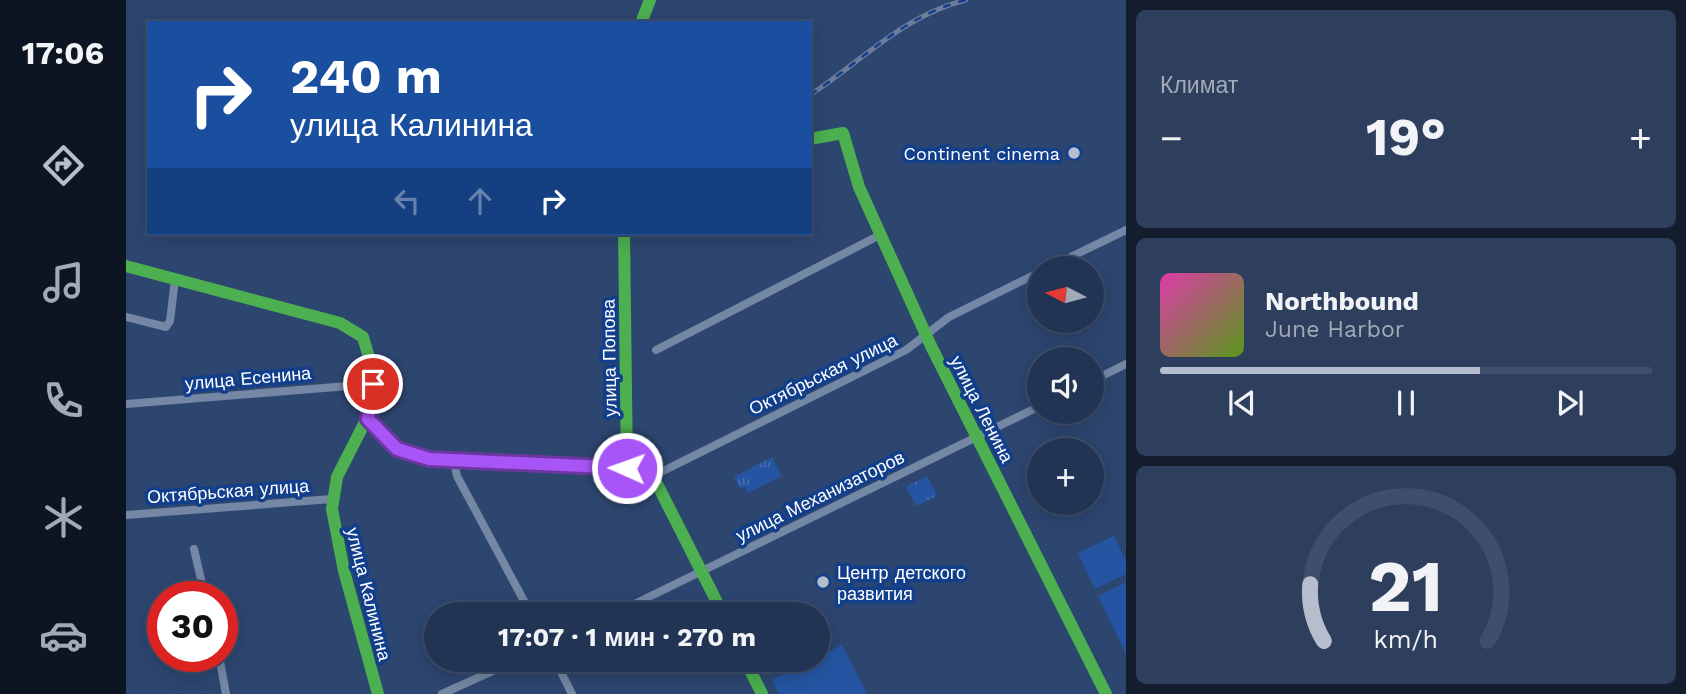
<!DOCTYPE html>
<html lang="ru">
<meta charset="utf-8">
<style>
body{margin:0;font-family:"Work Sans",sans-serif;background:#2e3f5e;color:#f1f3f6;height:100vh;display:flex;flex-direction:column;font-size:26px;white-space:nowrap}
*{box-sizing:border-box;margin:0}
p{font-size:23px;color:#a2aab8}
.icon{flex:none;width:38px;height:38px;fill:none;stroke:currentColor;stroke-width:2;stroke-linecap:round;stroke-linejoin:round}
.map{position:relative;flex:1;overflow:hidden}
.panel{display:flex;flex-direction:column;gap:10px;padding:10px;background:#131d2e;width:560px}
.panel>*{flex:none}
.guide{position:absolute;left:21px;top:21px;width:665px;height:214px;border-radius:0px;box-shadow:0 4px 18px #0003,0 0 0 2px #3f4f6b;background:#1a4fa0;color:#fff;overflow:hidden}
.needle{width:46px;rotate:276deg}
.buttons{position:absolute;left:901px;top:256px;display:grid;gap:14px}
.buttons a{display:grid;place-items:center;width:77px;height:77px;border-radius:50%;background:#223454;box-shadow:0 4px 18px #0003,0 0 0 2px #3f4f6b;font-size:35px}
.speed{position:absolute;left:21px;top:581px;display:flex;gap:14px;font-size:35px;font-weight:700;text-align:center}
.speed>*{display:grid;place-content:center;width:91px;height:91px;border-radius:50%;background:#223454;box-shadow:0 4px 18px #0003,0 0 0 2px #3f4f6b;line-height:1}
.speed .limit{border:10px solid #d22;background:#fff;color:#111}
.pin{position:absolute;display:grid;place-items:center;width:60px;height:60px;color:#fff;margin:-30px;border:4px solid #fff;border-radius:50%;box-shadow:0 2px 7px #0007}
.me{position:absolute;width:77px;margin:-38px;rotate:272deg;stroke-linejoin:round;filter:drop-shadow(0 0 5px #0008)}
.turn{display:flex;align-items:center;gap:24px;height:147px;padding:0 28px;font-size:32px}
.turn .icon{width:91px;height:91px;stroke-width:2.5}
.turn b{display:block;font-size:49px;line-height:60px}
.lanes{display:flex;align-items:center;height:66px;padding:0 28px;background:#0003;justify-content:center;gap:35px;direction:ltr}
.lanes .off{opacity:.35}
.big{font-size:52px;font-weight:700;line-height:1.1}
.panel .widget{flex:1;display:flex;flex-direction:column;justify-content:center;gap:10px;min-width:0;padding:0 24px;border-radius:10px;background:#2e3f5e}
.panel .dial{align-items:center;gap:0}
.dial svg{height:182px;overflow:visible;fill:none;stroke:#3f4f6b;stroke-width:7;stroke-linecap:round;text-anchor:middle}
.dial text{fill:#f1f3f6;stroke:none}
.song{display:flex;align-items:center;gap:21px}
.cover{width:84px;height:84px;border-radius:10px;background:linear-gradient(135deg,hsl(320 70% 55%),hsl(90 70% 35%))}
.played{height:7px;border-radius:4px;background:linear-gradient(90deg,#b6becd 65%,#3f4f6b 65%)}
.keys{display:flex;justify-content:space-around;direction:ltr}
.heat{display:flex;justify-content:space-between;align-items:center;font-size:38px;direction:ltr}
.trip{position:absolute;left:298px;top:602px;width:406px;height:70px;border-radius:35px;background:#223454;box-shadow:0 4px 18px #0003,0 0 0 2px #3f4f6b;font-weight:700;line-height:70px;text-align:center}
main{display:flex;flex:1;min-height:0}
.dock{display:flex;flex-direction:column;width:126px;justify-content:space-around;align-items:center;background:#0e1522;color:#a2aab8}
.dock .icon{width:49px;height:49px}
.dock .current{color:#b6becd}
.dock b{font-size:32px;color:#f1f3f6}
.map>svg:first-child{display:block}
</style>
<main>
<nav class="dock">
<b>17:06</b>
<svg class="icon current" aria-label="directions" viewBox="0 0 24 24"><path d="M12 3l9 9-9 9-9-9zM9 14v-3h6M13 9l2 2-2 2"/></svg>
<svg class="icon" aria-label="music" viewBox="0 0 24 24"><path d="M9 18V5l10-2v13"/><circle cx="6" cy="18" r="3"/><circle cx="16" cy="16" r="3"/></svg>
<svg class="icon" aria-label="phone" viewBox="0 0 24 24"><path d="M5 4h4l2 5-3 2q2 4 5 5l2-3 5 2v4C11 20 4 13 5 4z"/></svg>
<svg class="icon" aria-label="climate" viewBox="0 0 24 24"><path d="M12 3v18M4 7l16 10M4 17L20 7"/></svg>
<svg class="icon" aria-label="car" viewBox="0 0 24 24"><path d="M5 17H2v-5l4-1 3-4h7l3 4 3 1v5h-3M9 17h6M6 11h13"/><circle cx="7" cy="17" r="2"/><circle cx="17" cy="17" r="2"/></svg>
</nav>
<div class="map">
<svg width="1000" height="694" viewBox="0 0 1000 694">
<defs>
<pattern id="park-tufts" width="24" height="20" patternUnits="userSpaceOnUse" patternTransform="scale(1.75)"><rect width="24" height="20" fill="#2555a2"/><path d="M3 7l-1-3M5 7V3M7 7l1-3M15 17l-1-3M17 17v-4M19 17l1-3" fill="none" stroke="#466eb0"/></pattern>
</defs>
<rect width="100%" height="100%" fill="#2d4670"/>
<g fill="#2555a2">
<path d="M988,536l12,25v13l-31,15 -17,-36z"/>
<path d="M1000,582v72l-28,-58z"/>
<path d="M716,645l25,49h-88l-7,-14z"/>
</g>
<g fill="url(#park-tufts)">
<path d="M646,457l10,19 -34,17 -3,-6 -5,2 -6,-12z"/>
<path d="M801,476l10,20 -21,10 -10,-19z"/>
</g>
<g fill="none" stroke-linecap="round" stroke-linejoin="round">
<g stroke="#7487a5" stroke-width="8">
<path d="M922,268l78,-38"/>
<path d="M0,317l40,10 4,-6 5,-42"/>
<path d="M530,350l224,-115"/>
<path d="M966,381l34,-17"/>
<path d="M0,404l247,-20"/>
<path d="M242,419l29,30 19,8 38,4 173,7"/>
<path d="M328,461l3,15 74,138"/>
<path d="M527,476l253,-126 43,-33 91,-45"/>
<path d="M0,515l206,-16"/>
<path d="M68,549l11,48"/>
<path d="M488,614l426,-208"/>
<path d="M93,656l7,38"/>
<path d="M429,660l17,34"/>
<path d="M316,694l75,-34"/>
</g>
<g stroke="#4caf50" stroke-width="12">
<path d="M515,23l9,-23"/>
<path d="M684,139l33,-6 16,54 72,159 175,348"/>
<path d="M498,233l3,235 17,2 9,6 70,138"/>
<path d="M0,266l214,57 23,14 9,31 -2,44 -33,65 -5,32 12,62 34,123"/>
<path d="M619,660l17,34"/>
</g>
<g stroke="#6c7d9c" stroke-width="5">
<path id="rail" d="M684,95c52,-34 94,-80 156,-95"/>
</g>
<use href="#rail" stroke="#123f8b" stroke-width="2.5" stroke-dasharray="8" stroke-linecap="butt"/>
</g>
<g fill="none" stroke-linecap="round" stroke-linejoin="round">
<g stroke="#6d37a1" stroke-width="18">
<path id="route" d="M247,384l-5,35 29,30 32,10 198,9"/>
</g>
<use href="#route" stroke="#a855f7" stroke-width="12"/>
</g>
<g fill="#b6becd" stroke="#123f8b" stroke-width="2.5">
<circle cx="948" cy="153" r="7"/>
<circle cx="697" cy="582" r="7"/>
</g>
<g text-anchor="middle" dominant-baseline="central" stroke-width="7" stroke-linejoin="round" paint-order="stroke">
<g font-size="18" fill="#fff" stroke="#123f8b" text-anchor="end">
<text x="934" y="153">Continent cinema</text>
<text x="711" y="572" text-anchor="start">Центр детского<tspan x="711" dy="21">развития</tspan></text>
</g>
<g font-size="18" fill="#fff" stroke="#123f8b">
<text transform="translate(483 358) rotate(-91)">улица Попова</text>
<text transform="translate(697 374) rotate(-26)">Октябрьская улица</text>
<text transform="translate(122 378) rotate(-5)">улица Есенина</text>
<text transform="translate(856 409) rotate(63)">улица Ленина</text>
<text transform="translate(102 491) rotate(-4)">Октябрьская улица</text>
<text transform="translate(694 496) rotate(-26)">улица Механизаторов</text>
<text transform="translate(243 594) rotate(76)">улица Калинина</text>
</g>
</g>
</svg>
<div class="buttons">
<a><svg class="needle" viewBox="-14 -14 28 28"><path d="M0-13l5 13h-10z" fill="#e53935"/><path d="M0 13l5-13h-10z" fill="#a2aab8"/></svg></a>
<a><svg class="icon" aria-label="sound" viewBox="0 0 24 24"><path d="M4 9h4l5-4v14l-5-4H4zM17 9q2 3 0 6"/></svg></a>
<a>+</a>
</div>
<div class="speed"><div class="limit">30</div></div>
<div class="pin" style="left:247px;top:384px;background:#d93025"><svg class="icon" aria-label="arrive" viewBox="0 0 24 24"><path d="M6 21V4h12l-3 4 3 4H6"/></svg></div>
<svg class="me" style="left:501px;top:468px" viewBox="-20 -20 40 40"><circle r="17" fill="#a855f7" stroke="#fff" stroke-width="3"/><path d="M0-11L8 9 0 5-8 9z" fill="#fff"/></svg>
<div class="trip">17:07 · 1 мин · 270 m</div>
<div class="guide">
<div class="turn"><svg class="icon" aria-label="right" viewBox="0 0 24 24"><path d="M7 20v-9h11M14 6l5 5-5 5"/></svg><div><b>240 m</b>улица Калинина</div></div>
<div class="lanes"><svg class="icon off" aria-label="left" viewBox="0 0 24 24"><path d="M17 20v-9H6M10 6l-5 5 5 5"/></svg><svg class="icon off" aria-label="ahead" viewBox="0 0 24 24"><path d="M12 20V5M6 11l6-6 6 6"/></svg><svg class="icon" aria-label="right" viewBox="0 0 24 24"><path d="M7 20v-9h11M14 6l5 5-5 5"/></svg></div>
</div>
</div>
<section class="panel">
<div class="widget"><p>Климат</p>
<div class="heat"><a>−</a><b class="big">19°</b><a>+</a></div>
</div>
<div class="widget">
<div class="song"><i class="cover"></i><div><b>Northbound</b><p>June Harbor</p></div></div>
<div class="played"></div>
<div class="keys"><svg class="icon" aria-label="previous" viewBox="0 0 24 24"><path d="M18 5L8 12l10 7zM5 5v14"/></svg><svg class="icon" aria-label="pause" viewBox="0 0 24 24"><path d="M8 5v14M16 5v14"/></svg><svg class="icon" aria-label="next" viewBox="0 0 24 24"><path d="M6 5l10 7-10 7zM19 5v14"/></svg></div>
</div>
<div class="widget dial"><svg viewBox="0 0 100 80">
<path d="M14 69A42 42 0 1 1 86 69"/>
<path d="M14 69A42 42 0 0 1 8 44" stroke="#b6becd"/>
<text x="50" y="56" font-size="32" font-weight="700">21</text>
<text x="50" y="72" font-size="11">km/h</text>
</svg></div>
</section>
</main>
